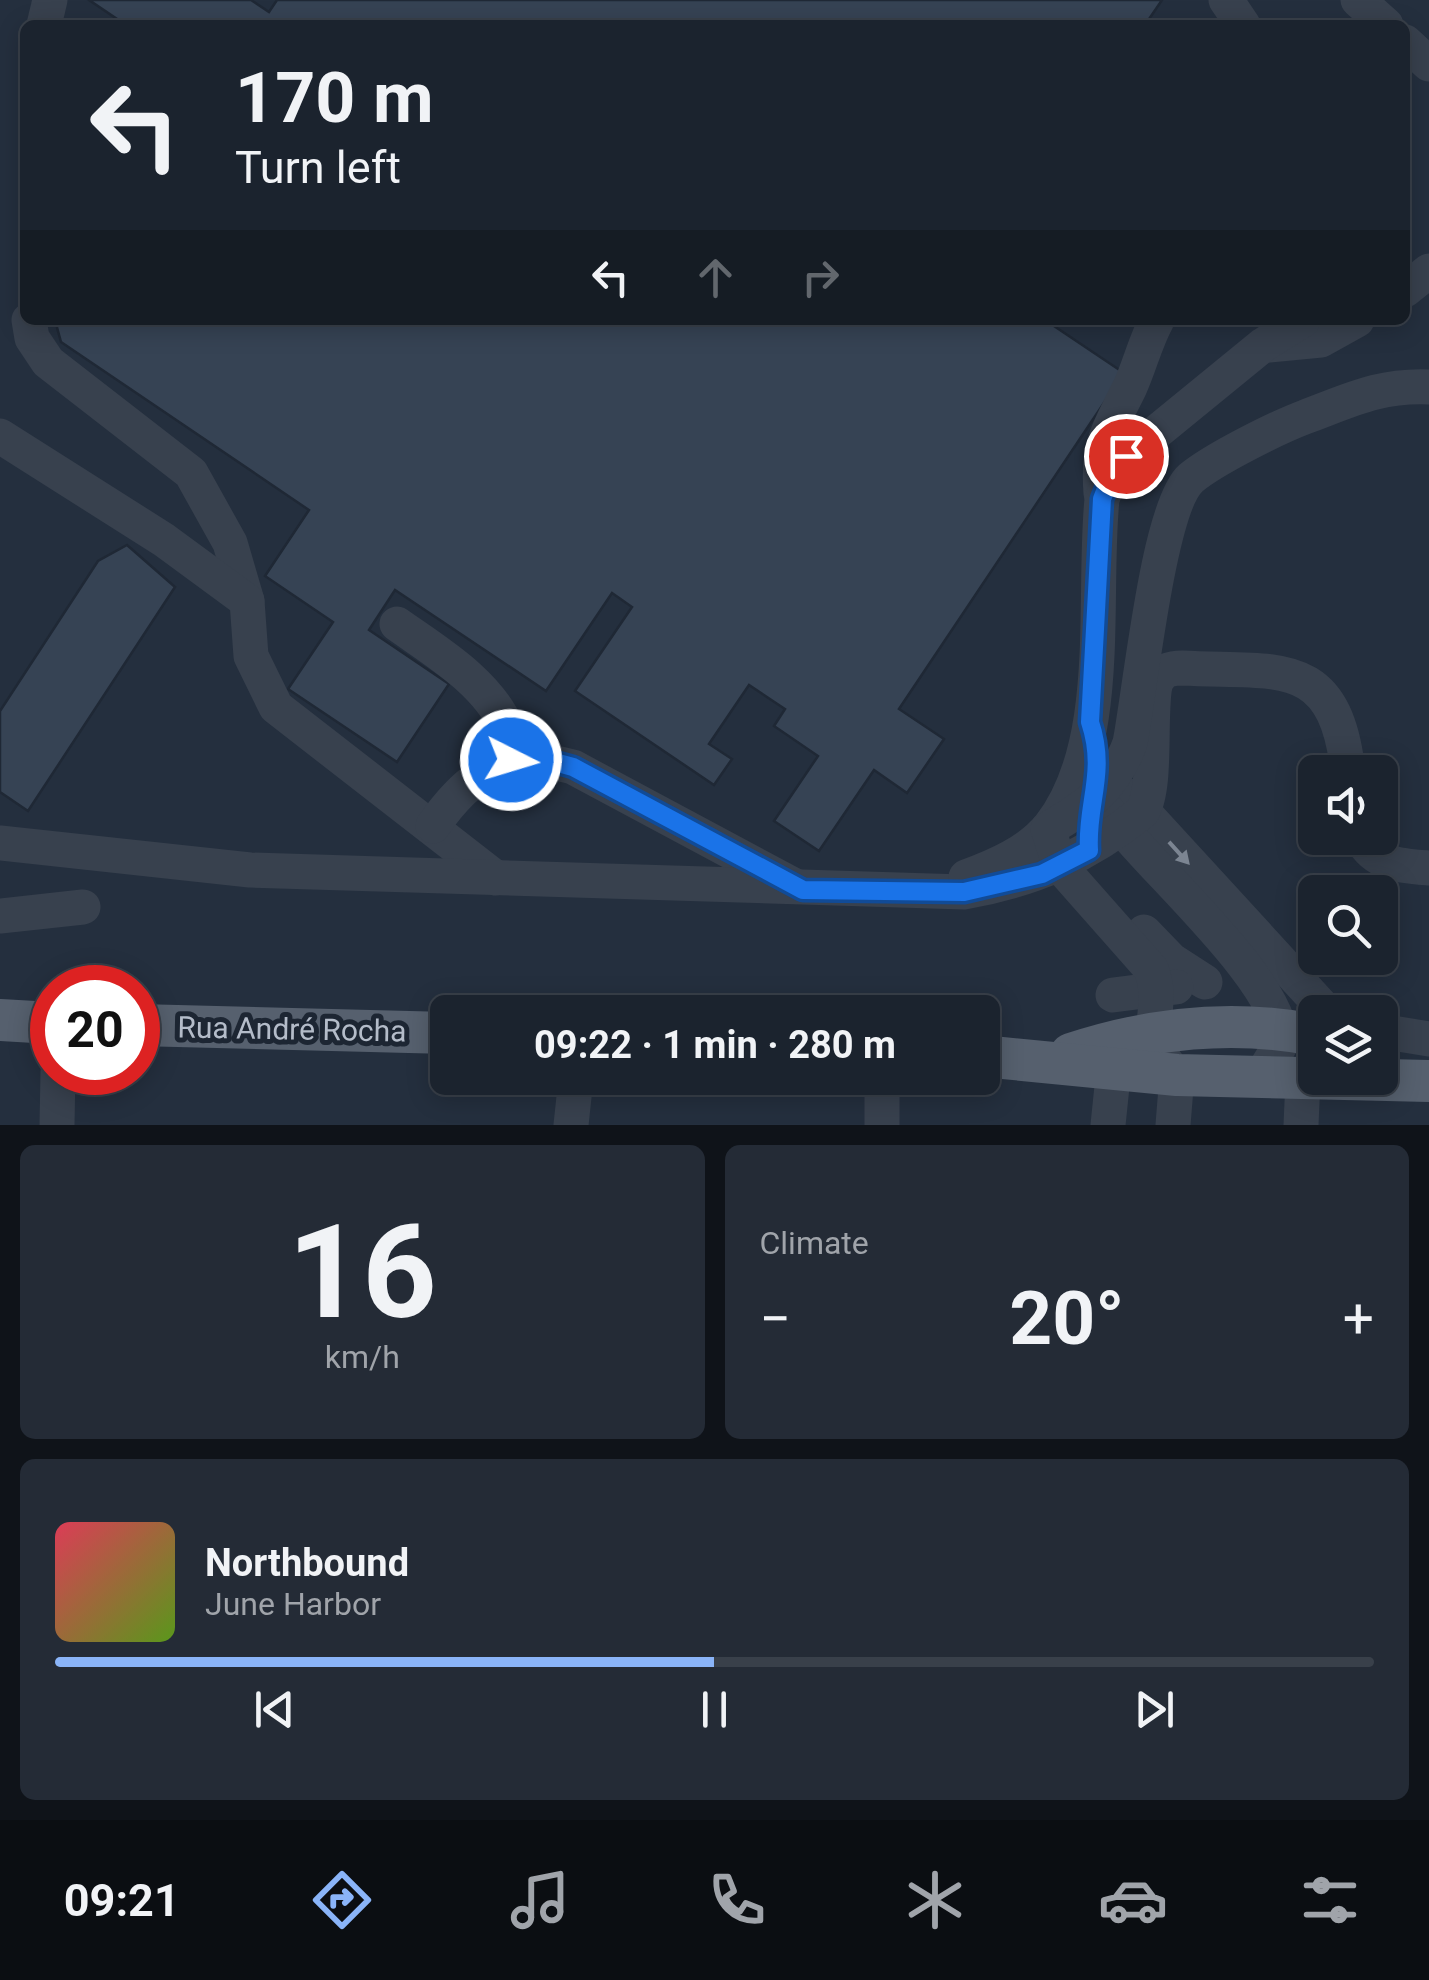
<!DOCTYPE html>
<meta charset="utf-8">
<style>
body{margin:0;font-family:Roboto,sans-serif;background:#242b36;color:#f1f3f6;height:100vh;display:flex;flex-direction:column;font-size:38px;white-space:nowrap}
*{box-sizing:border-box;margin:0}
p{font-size:32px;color:#a0a4aa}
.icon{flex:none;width:55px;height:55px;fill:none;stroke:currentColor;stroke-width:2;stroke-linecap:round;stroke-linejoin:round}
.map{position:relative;height:1125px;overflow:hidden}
.panel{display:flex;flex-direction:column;gap:20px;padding:20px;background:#0f1319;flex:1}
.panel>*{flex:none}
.banner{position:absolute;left:20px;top:20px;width:1390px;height:305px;border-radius:15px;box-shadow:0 5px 25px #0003,0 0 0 2px #39404a;background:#1b232e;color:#f1f3f6;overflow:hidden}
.buttons{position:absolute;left:1298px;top:755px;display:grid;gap:20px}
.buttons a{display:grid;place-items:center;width:100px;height:100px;border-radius:15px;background:#1b232e;box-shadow:0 5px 25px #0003,0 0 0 2px #39404a;font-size:50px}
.speed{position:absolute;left:30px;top:965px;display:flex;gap:20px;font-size:50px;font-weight:700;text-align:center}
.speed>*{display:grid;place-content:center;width:130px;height:130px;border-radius:50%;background:#1b232e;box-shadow:0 5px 25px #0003,0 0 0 2px #39404a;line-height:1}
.speed .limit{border:15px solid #d22;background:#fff;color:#111}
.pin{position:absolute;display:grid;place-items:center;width:85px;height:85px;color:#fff;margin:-42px;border:5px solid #fff;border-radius:50%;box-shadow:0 2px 10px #0007}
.me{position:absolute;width:110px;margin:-55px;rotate:95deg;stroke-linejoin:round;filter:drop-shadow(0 0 8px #0008)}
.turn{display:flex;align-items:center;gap:35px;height:210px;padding:0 50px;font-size:45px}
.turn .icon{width:130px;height:130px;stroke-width:2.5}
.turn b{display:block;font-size:70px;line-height:85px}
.lanes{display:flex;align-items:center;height:95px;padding:0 50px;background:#0003;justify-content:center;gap:50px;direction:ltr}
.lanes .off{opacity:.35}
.big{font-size:75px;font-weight:700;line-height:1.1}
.panel .tile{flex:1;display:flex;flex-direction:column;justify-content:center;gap:15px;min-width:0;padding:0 35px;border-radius:15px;background:#242b36}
.panel .dial{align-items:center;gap:0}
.dial b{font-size:130px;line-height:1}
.song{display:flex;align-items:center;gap:30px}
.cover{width:120px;height:120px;border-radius:15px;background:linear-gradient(135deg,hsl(350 70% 55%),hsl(90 70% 35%))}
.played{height:10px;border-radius:5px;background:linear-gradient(90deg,#8ab4f8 50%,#39404a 50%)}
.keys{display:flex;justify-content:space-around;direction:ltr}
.heat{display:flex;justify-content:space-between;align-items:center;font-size:55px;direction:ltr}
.panel .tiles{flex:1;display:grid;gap:20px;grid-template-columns:1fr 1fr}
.tile:last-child{grid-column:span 2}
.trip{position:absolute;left:430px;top:995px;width:570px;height:100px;border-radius:15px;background:#1b232e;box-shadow:0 5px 25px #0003,0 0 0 2px #39404a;font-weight:700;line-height:100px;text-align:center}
.dock{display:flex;height:160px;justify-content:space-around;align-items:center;background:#0b0e12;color:#a0a4aa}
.dock .icon{width:70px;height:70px}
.dock .active{color:#8ab4f8}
.dock b{font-size:45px;color:#f1f3f6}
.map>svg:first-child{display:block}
</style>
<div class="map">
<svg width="1429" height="1125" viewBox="0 0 1429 1125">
<rect width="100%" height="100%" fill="#242f3e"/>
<g fill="#364354" stroke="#1f2835" stroke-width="2.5">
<path d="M89,0h162l18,12 8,-12h885l-17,25h-1019z"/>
<path d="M55,320h990l79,53 -225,336 45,30 -37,54 -33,-23 -55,81 -45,-30 44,-65 -44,-30 11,-17 -36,-24 -40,59 23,15 -18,26 -139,-94 57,-84 -20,-14 -66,98 -151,-101 -26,40 80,54 -52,78 -109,-73 45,-67 -68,-46 44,-66 -248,-168z"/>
<path d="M127,545l48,42 -147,224 -28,-19v-81l98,-150z"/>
</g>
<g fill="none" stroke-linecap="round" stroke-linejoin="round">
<g stroke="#38414e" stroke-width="35">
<path d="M1226,0l17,25"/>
<path d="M1358,0l28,25"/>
<path d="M44,25l6,-25"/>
<path d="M1405,42l24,22"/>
<path d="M1405,290l24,-19"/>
<path d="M29,320l3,18 16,24 143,111 39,70 17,58"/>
<path d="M1269,345l52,-5 36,-20"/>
<path d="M0,436l164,104 83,61 4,55 25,51 220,171"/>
<path d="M1101,493c-4,-50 8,-63 29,-106 10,-22 15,-45 27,-67"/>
<path d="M397,624c38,27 91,58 110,104 4,9 3,22 4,32"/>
<path d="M1129,796l198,216"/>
<path d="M1107,810c40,56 173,168 175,232l-22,36"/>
<path d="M433,826c38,-55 75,-77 140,-59l222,119"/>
<path d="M1361,838c14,27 40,28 68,30"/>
<path d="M0,843l250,27 714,22c69,-12 124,-36 178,-80 18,-29 3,-120 18,-136 5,-7 14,-8 22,-8 96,5 153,-14 166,104"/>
<path d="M966,877c30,-11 63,-25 84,-51 64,-82 42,-227 52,-327l12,-31 12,-11 137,-112 40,-25"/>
<path d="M0,916l83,-9"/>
<path d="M1144,932l27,28 34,22"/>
<path d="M1113,995l63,-8"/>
<path d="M1380,1031l49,8"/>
<path d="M57,1125l1,-53"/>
<path d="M571,1125l5,-47"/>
<path d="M882,1125v-47"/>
<path d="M1108,1125l6,-58"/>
<path d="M1173,1125l4,-50c-43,-44 -9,-63 -26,-106l-91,-103 -12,-37c40,-23 66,-42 82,-86 10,-50 28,-236 61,-265 23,-19 85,-50 114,-61 46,-17 74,-32 124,-30"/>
<path d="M1301,1125l2,-46"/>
</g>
<g stroke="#56606e" stroke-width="42">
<path d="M0,1020l52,3"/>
<path d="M138,1025l310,8"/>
<path d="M1071,1054c79,-26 162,-35 244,-19"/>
<path d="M982,1056l195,19 252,6"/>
</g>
</g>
<defs><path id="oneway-solid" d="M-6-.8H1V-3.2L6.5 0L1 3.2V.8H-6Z" transform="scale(2.5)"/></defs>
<use fill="#7c8592" href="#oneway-solid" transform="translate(1179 853) rotate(48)"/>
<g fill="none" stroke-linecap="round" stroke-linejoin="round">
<g stroke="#114b97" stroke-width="25">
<path id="route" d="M511,760l29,-2 33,9 230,123 161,2 78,-18 47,-24c-3,-46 18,-77 1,-128l12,-223 12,-31 12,-12"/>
</g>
<use href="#route" stroke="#1a73e8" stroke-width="18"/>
</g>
<g text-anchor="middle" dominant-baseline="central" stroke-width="10" stroke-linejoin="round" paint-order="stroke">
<g font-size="30" fill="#b4bcc9" stroke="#1d2633">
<text transform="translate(292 1029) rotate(1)">Rua André Rocha</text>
</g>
</g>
</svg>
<div class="buttons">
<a><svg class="icon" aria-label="sound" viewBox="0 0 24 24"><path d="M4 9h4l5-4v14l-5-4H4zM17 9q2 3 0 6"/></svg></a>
<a><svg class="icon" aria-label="search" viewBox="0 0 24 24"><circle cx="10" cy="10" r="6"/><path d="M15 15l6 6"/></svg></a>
<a><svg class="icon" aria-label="layers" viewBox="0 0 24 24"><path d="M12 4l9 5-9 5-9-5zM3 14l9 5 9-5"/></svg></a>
</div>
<div class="speed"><div class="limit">20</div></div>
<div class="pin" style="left:1126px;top:456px;background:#d93025"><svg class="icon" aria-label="arrive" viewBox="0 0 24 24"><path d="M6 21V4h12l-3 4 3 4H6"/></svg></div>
<svg class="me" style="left:511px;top:760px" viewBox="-20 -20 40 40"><circle r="17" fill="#1a73e8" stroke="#fff" stroke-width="3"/><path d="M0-11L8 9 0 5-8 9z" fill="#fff"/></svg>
<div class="trip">09:22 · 1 min · 280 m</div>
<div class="banner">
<div class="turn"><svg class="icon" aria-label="left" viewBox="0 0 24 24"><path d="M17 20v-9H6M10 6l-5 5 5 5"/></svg><div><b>170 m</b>Turn left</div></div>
<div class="lanes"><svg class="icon" aria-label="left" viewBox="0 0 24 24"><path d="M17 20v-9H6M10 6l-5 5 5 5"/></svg><svg class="icon off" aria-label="ahead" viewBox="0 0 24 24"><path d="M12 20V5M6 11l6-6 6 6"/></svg><svg class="icon off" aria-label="right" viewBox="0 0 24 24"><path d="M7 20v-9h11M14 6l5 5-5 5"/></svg></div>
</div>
</div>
<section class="panel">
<div class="tiles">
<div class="tile dial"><b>16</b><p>km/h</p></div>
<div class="tile"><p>Climate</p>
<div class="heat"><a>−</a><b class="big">20°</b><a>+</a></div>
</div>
<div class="tile">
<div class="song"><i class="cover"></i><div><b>Northbound</b><p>June Harbor</p></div></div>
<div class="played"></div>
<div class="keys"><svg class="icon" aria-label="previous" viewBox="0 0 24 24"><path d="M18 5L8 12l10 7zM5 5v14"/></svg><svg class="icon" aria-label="pause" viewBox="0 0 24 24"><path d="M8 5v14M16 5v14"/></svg><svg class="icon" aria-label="next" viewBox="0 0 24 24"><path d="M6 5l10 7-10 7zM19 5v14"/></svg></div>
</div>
</div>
</section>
<nav class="dock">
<b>09:21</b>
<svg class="icon active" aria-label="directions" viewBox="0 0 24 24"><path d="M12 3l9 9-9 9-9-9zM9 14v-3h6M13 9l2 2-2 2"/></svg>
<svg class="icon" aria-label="music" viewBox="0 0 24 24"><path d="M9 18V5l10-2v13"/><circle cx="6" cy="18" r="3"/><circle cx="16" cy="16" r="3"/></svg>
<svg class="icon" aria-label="phone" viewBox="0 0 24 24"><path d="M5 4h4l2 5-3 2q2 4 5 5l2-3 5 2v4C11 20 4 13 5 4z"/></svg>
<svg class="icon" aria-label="climate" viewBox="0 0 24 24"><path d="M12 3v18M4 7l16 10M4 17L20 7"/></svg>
<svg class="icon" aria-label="car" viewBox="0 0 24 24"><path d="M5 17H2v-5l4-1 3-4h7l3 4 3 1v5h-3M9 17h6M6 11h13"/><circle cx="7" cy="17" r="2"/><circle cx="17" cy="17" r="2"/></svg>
<svg class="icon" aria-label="filters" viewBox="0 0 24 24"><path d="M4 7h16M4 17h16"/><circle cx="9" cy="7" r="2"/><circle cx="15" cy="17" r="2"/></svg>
</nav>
